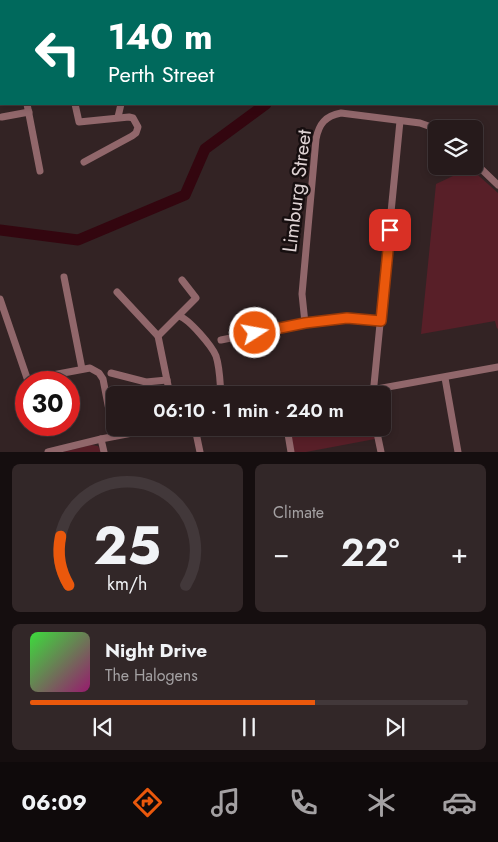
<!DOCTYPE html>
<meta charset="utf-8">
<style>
body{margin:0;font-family:Jost,sans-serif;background:#322728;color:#f1f3f6;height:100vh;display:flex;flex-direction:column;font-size:19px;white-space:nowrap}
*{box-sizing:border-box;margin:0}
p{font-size:16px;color:#a4a1a3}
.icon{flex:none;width:28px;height:28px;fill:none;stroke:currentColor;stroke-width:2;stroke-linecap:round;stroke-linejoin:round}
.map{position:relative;height:452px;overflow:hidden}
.details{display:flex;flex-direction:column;gap:12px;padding:12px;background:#150e0f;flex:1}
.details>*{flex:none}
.top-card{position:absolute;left:0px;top:0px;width:499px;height:105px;box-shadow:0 2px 8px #0003,0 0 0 1px #42383a;background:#00695c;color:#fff;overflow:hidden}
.controls{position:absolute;left:428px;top:120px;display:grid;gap:10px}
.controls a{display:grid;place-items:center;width:55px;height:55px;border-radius:8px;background:#261a1b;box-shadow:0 2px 8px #0003,0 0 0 1px #42383a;font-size:25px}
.speed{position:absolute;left:15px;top:371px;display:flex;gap:10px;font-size:25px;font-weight:700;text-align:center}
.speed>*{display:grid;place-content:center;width:65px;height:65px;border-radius:50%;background:#261a1b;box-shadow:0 2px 8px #0003,0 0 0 1px #42383a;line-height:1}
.speed .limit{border:8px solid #d22;background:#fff;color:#111}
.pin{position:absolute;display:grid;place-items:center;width:42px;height:42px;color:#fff;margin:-21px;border-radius:10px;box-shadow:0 2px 8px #0006}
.me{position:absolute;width:55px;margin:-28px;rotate:79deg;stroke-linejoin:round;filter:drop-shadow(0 0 4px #0008)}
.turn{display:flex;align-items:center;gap:18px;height:105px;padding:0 25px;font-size:22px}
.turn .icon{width:65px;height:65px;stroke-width:2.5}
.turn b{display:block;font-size:35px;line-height:42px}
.big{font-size:38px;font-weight:600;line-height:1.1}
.details .card{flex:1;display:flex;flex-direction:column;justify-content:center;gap:8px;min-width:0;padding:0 18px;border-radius:8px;background:#322728}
.details .dial{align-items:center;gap:0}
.dial svg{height:130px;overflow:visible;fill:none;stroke:#42383a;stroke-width:7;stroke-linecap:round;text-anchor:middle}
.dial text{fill:#f1f3f6;stroke:none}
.song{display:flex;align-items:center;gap:15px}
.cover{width:60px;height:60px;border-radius:8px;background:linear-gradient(135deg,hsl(120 70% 55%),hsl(320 70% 35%))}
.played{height:5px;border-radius:2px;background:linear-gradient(90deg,#ea580c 65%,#42383a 65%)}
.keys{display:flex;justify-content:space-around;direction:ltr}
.heat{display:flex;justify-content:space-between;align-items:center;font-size:28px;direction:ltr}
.details .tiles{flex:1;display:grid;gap:12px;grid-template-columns:1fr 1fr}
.card:last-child{grid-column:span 2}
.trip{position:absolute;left:106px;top:386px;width:285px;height:50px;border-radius:8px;background:#261a1b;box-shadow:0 2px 8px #0003,0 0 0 1px #42383a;font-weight:600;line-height:50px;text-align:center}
.menu{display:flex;height:80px;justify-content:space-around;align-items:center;background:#0f0a0b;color:#a4a1a3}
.menu .icon{width:35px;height:35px}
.menu .active{color:#ea580c}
.menu b{font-size:22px;color:#f1f3f6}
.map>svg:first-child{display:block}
</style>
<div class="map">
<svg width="498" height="452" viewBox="0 0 498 452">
<rect width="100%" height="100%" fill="#332324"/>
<g fill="#581f28">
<path d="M470,168l28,25v135l-1,1 -2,-8 -74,13 15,-150z"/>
<path d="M290,428h83l2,11 -69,13h-12z"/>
<path d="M91,445l7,1 3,6h-38z"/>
</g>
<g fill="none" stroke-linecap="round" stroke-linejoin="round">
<g stroke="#33060f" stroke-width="11">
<path d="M400,1v-1"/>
<path d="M0,230l78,10 107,-45 20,-46 61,-45"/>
</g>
<g stroke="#91676b" stroke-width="7">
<path d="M146,0l1,1"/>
<path d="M220,0v1"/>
<path d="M124,1l3,-1"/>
<path d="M292,1l1,-1"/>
<path d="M0,79l1,-1"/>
<path d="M27,104l13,67"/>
<path d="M75,104l4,18 50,-5 4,1 5,9 -2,6 -4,3 -48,26"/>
<path d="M2,117l27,-5"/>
<path d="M118,117l3,-13"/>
<path d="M474,162l24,23"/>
<path d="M64,277l18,92"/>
<path d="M117,292l41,44 12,59"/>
<path d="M0,299l27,79 4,1 59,-11 9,5 4,6 11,57"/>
<path d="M179,316c10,3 33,30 37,40 4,12 4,27 5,39"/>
<path d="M305,323l-3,-29 14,-155c3,-15 9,-23 25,-26l79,10 17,6"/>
<path d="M158,336l38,-38 -14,-18"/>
<path d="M221,340l84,-17 42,-5 34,3"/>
<path d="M111,373l35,9 21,-2"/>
<path d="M445,378l13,74"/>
<path d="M344,395l154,-28"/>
<path d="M373,395l27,-274"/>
<path d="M195,428l5,24"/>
<path d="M287,428l4,24"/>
<path d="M376,428l5,24"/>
<path d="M101,439l3,13"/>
<path d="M48,452l53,-13 57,-11"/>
</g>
</g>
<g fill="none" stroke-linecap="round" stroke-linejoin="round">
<g stroke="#983908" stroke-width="12">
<path id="route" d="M255,333l50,-10 42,-5 34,3 9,-91"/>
</g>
<use href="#route" stroke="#ea580c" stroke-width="9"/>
</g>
<g text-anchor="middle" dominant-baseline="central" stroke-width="5" stroke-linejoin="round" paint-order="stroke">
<g font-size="20" fill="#ded2d3" stroke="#160e0f">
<text transform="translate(297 191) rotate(-83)">Limburg Street</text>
</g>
</g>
</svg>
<div class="controls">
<a><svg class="icon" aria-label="layers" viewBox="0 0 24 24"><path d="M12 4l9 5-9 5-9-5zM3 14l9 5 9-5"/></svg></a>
</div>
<div class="speed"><div class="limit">30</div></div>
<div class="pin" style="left:390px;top:230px;background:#d93025"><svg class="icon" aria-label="arrive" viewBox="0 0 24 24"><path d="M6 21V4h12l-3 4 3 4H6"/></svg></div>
<svg class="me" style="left:255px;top:333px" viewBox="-20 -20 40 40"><circle r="17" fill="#ea580c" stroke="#fff" stroke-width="3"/><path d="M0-11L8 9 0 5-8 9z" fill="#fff"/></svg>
<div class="trip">06:10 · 1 min · 240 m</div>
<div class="top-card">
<div class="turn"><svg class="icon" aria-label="left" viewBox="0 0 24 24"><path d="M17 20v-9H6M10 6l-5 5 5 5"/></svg><div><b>140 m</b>Perth Street</div></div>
</div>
</div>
<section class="details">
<div class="tiles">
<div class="card dial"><svg viewBox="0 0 100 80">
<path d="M14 69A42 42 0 1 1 86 69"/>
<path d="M14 69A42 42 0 0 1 9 39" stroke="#ea580c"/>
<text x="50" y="56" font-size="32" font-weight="700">25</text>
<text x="50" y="72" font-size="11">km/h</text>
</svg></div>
<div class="card"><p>Climate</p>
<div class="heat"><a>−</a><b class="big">22°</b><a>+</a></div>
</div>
<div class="card">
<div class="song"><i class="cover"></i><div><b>Night Drive</b><p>The Halogens</p></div></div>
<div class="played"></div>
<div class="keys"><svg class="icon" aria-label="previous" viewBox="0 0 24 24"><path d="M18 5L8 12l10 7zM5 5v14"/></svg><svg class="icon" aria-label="pause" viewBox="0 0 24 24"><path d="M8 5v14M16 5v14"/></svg><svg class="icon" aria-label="next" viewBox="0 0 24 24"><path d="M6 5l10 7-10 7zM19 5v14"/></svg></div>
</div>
</div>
</section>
<nav class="menu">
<b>06:09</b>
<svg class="icon active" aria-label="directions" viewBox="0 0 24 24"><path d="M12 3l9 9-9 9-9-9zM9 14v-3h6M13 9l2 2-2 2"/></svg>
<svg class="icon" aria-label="music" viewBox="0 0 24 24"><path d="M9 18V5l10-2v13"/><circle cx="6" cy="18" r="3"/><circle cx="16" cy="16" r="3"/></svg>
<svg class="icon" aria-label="phone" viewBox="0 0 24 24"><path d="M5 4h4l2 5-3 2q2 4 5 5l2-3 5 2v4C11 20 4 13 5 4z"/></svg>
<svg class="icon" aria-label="climate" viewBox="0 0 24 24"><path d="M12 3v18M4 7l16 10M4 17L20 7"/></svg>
<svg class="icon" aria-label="car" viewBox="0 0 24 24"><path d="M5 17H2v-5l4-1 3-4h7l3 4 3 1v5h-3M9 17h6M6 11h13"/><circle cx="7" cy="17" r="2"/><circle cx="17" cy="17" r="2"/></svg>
</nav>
